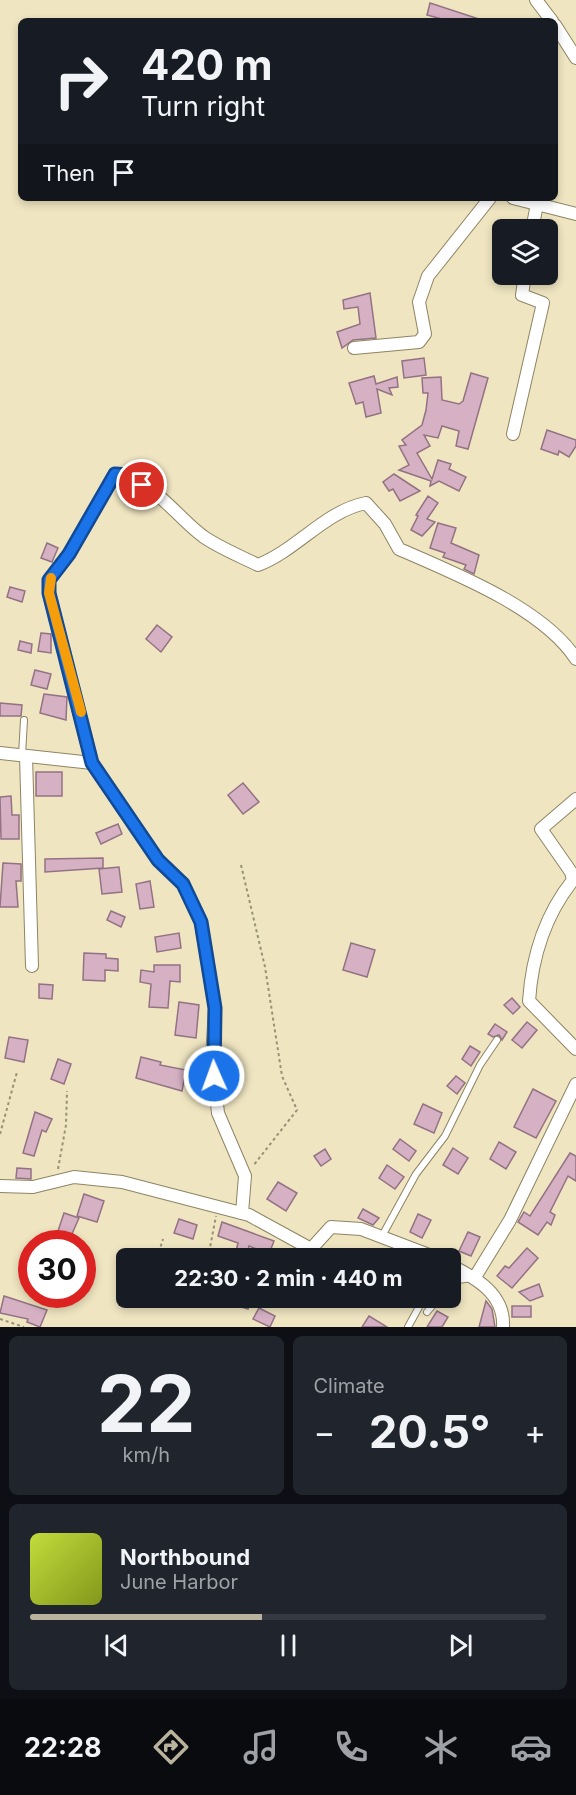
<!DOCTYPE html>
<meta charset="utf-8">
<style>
body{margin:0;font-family:Inter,sans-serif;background:#20242c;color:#f1f3f6;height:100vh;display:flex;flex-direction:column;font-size:22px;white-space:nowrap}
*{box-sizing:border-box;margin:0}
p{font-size:20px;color:#9ea1a6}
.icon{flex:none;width:33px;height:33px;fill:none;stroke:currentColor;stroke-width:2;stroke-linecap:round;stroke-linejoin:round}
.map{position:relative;height:1327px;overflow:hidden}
.panel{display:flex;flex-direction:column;gap:9px;padding:9px;background:#0d0f14;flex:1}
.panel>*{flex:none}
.top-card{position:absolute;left:18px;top:18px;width:540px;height:183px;border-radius:9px;box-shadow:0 3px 9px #0003;background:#171b24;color:#f1f3f6;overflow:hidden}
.controls{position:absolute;left:492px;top:219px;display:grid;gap:12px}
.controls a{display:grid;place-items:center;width:66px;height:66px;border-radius:9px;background:#171b24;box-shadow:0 3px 9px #0003;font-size:30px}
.speed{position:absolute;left:18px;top:1230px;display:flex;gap:12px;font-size:30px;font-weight:700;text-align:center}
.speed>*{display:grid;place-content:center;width:78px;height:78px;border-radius:50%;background:#171b24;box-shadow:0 3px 9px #0003;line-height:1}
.speed .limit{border:9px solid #d22;background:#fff;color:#111}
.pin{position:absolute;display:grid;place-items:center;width:51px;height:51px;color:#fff;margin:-26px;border:3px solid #fff;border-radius:50%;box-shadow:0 2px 6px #0007}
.me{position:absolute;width:66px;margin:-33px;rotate:358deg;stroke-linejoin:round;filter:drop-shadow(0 0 4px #0008)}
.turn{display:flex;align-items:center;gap:21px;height:126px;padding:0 24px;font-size:27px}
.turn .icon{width:78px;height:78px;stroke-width:2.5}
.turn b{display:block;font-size:42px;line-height:51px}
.then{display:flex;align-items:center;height:57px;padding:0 24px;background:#0003;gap:12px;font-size:22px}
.big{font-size:45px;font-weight:700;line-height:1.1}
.panel .card{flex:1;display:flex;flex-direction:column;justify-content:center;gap:9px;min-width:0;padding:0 21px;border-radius:9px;background:#20242c}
.panel .dial{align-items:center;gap:0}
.dial b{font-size:78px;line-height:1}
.song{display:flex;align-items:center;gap:18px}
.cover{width:72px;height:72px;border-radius:9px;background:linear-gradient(135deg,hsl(70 70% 55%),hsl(70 70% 35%))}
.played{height:6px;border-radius:3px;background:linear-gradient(90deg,#b9b29d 45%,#363941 45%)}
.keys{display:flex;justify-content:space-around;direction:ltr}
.heat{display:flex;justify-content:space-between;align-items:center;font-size:33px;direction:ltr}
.panel .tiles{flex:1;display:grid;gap:9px;grid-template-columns:1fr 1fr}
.card:last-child{grid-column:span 2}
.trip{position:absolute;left:116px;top:1248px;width:345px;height:60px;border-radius:9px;background:#171b24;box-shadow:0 3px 9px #0003;font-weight:700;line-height:60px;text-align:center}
.tab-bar{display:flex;height:96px;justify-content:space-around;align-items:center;background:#090b0e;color:#9ea1a6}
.tab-bar .icon{width:42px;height:42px}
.tab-bar .active{color:#b9b29d}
.tab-bar b{font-size:27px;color:#f1f3f6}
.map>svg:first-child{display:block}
</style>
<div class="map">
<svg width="576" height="1327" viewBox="0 0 576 1327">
<rect width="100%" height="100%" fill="#efe5c1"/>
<g fill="#d6b1c4" stroke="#937283" stroke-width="1.5">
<path d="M430,3l49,16v2h-30l-22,-6z"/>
<path d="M370,293l6,45 -23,2 -11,8 -5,-16 23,-8 -2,-17 -14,2 -1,-9z"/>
<path d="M424,358l2,17 -22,3 -2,-17z"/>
<path d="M471,373l17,5 -20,71 -12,-3 3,-15 -17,-5 -4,12 -14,-3 6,11 -13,7 15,26 6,-19 13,4 -2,5 17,8 -7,14 -20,-10 -9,5 1,-5 -32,-11 10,-5 -10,-19 7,-1 -4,-5 20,-15 4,-15 2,-17h-5l-1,-15 19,-1 1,23 17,4 4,-3z"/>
<path d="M374,376l2,8 21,-7 1,10 -9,1 3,7 -15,-6 4,24 -15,4 -3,-15 -7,2 -7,-21z"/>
<path d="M547,430l29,10v6l-7,11 -10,-6 -1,4 -17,-6z"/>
<path d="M394,474l26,17 -20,10 -7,-12 -4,2 -6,-9z"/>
<path d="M428,496l10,7 -11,16 8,3 -13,14 -11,-6 7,-14 -2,-1z"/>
<path d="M438,523l18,5 -5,15 28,12 -5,19 -10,-5 2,-4 -23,-8 2,-4 -15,-5z"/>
<path d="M47,543l11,5 -6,14 -11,-4z"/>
<path d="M10,587l15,4 -3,11 -15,-5z"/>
<path d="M157,625l15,12 -11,15 -15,-13z"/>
<path d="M41,633l10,1v19l-13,-2z"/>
<path d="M20,641l12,3 -1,9 -13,-3z"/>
<path d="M35,670l16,4 -4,15 -16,-4z"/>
<path d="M44,694l23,3 -1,23 -26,-7z"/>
<path d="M0,703l22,2 -1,11h-21z"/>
<rect x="36" y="772" width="26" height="24"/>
<path d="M243,783l16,19 -16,12 -15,-19z"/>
<path d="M11,796l1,19h7v24h-18l-1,-42z"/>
<path d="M118,824l4,10 -21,10 -5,-11z"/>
<path d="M103,858v10l-58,4v-13z"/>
<path d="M3,863l18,1v17h-5l2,26h-18z"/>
<path d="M119,867l3,25 -20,2 -3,-25z"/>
<path d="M150,881l4,26 -14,2 -4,-25z"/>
<path d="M111,911l14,6 -4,10 -14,-7z"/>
<path d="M179,933l2,15 -24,4 -2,-15z"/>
<path d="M351,943l24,7 -8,27 -24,-7z"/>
<path d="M84,953l22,1v4l12,1v12l-13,-1v11l-22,-1z"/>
<path d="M154,965h26v17l-10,-1 -2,27 -19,-1 2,-23 -11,-2 1,-12 13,2z"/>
<path d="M39,984l14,1 -1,14 -13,-1z"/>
<path d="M512,998l8,9 -7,7 -9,-9z"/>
<path d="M179,1002l20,3 -3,33 -21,-3z"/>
<path d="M527,1022l10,8 -15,18 -10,-8z"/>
<path d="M495,1024l12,8 -5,8 -3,-5 -6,2 -5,-3z"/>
<path d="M9,1037l19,3 -4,22 -19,-4z"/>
<path d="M470,1046l10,6 -9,14 -9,-7z"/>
<path d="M141,1057l20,5 -1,3 26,5 -4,21 -46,-13z"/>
<path d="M58,1059l13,5 -7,20 -13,-5z"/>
<path d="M456,1076l9,7 -8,11 -10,-8z"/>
<path d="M533,1089l23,12 -20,37 -22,-11z"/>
<path d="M423,1104l19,9 -8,20 -20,-9z"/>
<path d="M35,1112l17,7 -6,13 -4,-2 -8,26 -11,-3z"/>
<path d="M400,1139l16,12 -7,10 -16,-12z"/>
<path d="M499,1142l17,10 -10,17 -16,-10z"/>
<path d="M453,1148l15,10 -10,16 -15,-9z"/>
<path d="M325,1149l6,10 -10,7 -7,-10z"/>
<path d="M570,1153l6,3v25l-8,-5 -18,36 5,3 -4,10 -4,-3 -9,13 -20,-13 6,-10 6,4z"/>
<path d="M387,1165l17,12 -9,12 -16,-11z"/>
<path d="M17,1168l14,1v10l-15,-1z"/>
<path d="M278,1182l19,11 -11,18 -19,-12z"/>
<path d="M84,1194l20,7 -7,21 -20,-6z"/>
<path d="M363,1209l16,9 -6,7 -15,-7z"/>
<path d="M64,1213l15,5 -8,18 -13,-5z"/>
<path d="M418,1214l13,6 -9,18 -12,-6z"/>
<path d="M179,1219l18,6 -4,14 -19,-6z"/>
<path d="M222,1222l52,19 -5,13 -20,-8 -3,12 -11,-3 3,-12 -20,-7z"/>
<path d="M468,1232l12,5 -9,19 -12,-5z"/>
<path d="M527,1248l11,10 -26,30 -15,-12 8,-10 4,2z"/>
<path d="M539,1284l4,12 -13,5 -11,-9z"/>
<path d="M4,1296l43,14 -7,17 -13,-5 1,-3 -28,-6z"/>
<path d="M238,1298h14l-4,11 -13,-4z"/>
<path d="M486,1301l6,8 3,18h-16z"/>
<rect x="512" y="1306" width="19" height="11"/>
<path d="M259,1308l16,8 -5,11 -17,-8z"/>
<path d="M437,1311l11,6 -6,10h-15z"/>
<path d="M369,1316l18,11h-25z"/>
</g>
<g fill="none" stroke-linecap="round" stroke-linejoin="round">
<g stroke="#8e8463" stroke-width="8">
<g id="lane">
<path d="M22,755l2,-35"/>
<path d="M382,1236l34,-62 29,-38 35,-71 17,-25"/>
<path d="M450,1287l8,-7 14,-2"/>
<path d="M427,1312l12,-14"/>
<path d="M408,1327l16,-29"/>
</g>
</g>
<g stroke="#8e8463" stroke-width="14">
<g id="street">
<path d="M536,0l16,21"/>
<path d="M555,25l21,33"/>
<path d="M513,198l63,16"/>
<path d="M532,230l5,-26"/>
<path d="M354,348l65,-6 6,-8 -6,-32 9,-26 62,-78"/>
<path d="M513,434l30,-131 -21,-8 3,-21"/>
<path d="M0,753l92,10 66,97 25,24 18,38 14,86 -3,50 6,55 27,63 -3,37"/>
<path d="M26,756l6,210"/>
<path d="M92,763l-43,-170v-13l20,-26 46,-80c34,1 63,45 89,63 16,11 36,19 54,28 39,-15 67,-54 108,-62l19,21 14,25c55,24 144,59 177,110"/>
<path d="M576,799l-35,30 30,43 2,8c-28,35 -41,76 -44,121l47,48"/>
<path d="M0,1186l33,1 41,-10 48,5 127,33 62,34 20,-22 30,2 76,29"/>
<path d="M450,1265c26,13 55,29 53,62"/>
<path d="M475,1277l35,-57 66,-136"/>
</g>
</g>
<g stroke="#989176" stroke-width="2" stroke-dasharray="3 3" stroke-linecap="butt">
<path d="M241,865l24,102 17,109 15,34 -44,56"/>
<path d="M0,1134l17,-62"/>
<path d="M58,1169l8,-44 1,-34"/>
<path d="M157,1258l6,-19"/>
<path d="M208,1258l8,-42"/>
<path d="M0,1319l24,8"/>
</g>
<use href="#lane" stroke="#fff" stroke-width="6"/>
<use href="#street" stroke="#fff" stroke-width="12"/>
</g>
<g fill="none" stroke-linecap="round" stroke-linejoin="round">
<g stroke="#114b97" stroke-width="15">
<path id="route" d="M142,485l-14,-10 -13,-1 -46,80 -20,26v13l43,170 66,97 25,24 18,38 14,86 -1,68"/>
</g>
<use href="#route" stroke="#1a73e8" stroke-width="10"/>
<path stroke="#f59e0b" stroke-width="10" d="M51,578l-2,15 32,119"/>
</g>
</svg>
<div class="controls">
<a><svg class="icon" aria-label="layers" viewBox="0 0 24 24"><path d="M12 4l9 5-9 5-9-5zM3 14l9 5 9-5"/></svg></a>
</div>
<div class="speed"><div class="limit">30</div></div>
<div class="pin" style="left:142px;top:485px;background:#d93025"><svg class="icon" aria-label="arrive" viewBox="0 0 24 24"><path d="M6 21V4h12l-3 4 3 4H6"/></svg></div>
<svg class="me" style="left:214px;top:1076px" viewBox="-20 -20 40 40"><circle r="17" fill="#1a73e8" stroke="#fff" stroke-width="3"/><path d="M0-11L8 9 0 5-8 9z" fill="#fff"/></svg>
<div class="trip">22:30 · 2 min · 440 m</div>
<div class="top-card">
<div class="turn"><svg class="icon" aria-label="right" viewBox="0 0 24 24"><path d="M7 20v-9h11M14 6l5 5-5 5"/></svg><div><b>420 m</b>Turn right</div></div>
<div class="then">Then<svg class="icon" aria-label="arrive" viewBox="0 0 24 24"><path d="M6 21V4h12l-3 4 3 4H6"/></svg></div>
</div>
</div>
<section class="panel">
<div class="tiles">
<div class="card dial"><b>22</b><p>km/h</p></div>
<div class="card"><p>Climate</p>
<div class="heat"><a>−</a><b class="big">20.5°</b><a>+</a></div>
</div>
<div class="card">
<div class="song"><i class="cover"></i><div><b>Northbound</b><p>June Harbor</p></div></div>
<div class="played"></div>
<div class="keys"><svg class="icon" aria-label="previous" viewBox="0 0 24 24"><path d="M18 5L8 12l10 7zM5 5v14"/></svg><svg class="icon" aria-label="pause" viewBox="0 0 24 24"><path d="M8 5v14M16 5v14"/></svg><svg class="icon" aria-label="next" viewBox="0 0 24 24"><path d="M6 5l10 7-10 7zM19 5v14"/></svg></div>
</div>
</div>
</section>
<nav class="tab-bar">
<b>22:28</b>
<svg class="icon active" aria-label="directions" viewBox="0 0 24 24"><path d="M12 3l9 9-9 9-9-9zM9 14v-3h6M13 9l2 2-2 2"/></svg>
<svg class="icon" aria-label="music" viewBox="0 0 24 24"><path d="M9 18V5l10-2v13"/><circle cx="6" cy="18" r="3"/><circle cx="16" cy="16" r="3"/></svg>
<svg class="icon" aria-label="phone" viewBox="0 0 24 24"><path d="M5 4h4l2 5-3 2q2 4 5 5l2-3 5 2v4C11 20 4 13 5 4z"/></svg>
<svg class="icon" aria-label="climate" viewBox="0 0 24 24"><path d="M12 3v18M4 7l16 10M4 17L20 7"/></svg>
<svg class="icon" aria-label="car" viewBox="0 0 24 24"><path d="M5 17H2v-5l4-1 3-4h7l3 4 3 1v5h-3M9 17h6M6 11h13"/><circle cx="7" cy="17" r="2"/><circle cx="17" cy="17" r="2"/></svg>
</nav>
